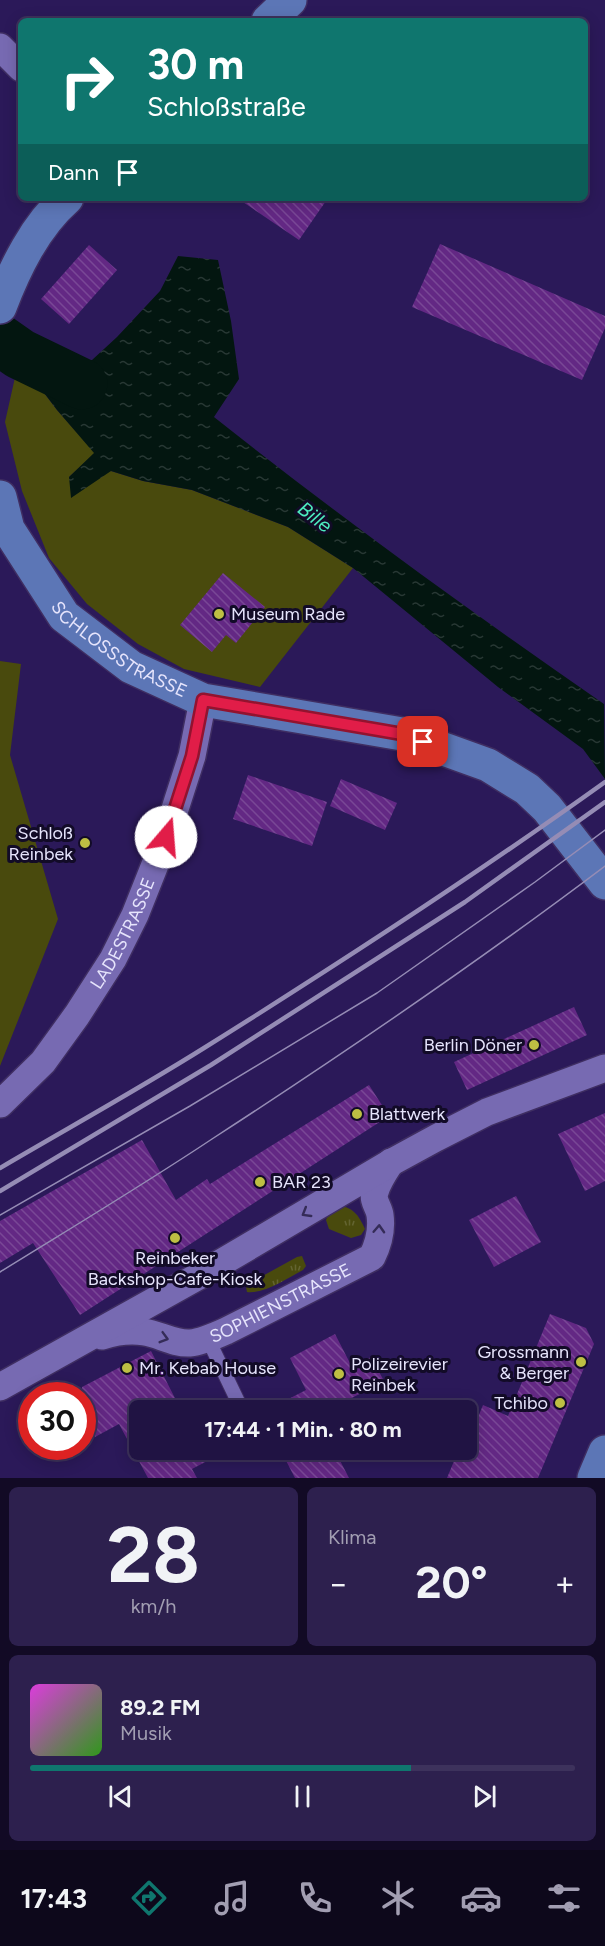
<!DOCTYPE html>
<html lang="de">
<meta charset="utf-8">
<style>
body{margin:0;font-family:Figtree,sans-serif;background:#2d204e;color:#f1f3f6;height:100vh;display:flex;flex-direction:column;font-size:22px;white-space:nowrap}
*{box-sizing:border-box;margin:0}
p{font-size:20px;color:#a29eb2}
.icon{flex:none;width:33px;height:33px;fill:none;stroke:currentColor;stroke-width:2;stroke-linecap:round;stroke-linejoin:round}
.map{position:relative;height:1478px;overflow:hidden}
.details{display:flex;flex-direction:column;gap:9px;padding:9px;background:#120a25;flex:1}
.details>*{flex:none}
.guide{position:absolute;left:18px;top:18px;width:570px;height:183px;border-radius:9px;box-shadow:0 3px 15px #0003,0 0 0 2px #3d325c;background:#0f766e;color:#fff;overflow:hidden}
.speed{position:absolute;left:18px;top:1382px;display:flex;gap:12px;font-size:30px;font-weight:700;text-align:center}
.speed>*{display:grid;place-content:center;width:78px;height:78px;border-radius:50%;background:#201343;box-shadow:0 3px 15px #0003,0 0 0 2px #3d325c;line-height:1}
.speed .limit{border:9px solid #d22;background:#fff;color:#111}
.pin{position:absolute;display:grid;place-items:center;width:51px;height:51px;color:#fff;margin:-26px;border-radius:12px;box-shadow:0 3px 9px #0006}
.me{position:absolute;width:66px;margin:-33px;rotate:18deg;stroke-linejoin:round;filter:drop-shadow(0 0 4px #0008)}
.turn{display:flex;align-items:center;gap:21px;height:126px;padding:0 30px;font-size:27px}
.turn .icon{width:78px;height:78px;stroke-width:2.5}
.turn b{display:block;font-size:42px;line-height:51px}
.then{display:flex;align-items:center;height:57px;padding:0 30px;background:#0003;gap:12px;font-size:22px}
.big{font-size:45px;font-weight:700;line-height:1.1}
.details .widget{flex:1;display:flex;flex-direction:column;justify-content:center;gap:9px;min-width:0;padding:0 21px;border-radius:9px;background:#2d204e}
.details .dial{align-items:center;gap:0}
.dial b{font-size:78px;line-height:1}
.song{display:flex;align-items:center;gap:18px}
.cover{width:72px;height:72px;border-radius:9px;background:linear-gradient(135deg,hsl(300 70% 55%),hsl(110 70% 35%))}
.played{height:6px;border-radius:3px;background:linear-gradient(90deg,#0f766e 70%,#3d325c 70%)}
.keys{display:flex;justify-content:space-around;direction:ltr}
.heat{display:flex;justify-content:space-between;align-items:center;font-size:33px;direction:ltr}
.details .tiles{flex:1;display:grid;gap:9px;grid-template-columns:1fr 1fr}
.widget:last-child{grid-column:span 2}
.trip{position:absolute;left:129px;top:1400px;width:348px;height:60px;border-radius:9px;background:#201343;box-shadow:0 3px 15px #0003,0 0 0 2px #3d325c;font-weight:700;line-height:60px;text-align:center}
.tab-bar{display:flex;height:96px;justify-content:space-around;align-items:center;background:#0d081b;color:#a29eb2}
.tab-bar .icon{width:42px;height:42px}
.tab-bar .active{color:#0f766e}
.tab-bar b{font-size:27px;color:#f1f3f6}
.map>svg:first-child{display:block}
</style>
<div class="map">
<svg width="605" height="1478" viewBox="0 0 605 1478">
<defs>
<pattern id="grass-tufts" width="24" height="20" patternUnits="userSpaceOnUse" patternTransform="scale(1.5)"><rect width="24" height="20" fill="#494a0d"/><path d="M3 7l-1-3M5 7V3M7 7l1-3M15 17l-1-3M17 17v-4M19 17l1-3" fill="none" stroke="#636431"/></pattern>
<pattern id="water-ripples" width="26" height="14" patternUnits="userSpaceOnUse" patternTransform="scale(1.5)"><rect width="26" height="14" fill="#031610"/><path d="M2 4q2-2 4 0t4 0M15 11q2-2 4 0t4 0" fill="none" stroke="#283834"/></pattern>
<pattern id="building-back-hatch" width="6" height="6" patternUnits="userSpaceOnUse" patternTransform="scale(1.5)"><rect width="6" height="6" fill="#632884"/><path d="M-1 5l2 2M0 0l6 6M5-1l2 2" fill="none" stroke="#794796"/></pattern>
</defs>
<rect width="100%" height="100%" fill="#2b1959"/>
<g fill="url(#grass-tufts)">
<path d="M336,1205c17,2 22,9 29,24l-4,6 -10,3 -22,-9 -3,-9 4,-9z"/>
<path d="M302,1256l4,10 -3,4c-16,8 -37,24 -56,22l-1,-5 2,-3 49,-27z"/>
</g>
<g fill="#494a0d">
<path d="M18,364l14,13 25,33 38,43 -26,24 42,-6 32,10 49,9 96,37 65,41 -93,119 -76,-18 -46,-25 -51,-40 -38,-46 -27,-67 -17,-69z"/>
<path d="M0,661l21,3 -11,91 48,164 -58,147z"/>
</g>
<path fill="url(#water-ripples)" d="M178,256l40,4 13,61 8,58 -25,38c126,100 257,195 390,287l1,75 -22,-30 -85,-62 -145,-119 -65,-41 -96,-37 -49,-9 -32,-10 -40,27 -2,-21 25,-24 -37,-43 -25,-33 -14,-13 3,-19 51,17 20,-2 25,-23 43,-46z"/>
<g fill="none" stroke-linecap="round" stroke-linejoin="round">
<path stroke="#031610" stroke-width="51" d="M0,340l20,14 62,30"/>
</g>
<g fill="url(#building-back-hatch)">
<path d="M237,198h91l-29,42z"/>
<path d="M440,244l165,72v12l-23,52 -170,-73z"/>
<path d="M89,245l28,25 -48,54 -28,-25z"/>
<path d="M223,573l42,34 -29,36 -10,-8 -14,17 -32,-27z"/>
<path d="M248,775l79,27 -15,44 -79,-27z"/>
<path d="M341,779l56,24 -12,27 -55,-24z"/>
<path d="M574,1007l13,28 -120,55 -13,-28z"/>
<path d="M369,1085l20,31 -309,199 -47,-72 -33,20v-42l142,-81 34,60 31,-21 3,5z"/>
<path d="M605,1113v68l-20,10 -27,-57z"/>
<path d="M516,1196l25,46 -47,25 -25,-47z"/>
<path d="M550,1314l36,14 8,16 -56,134h-91l12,-29h7v-17l1,-2 5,2 11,-27 25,11z"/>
<path d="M335,1334l17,33 19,-10 13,24 -55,29h-62l39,-20 -16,-32z"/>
<path d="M151,1351l30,59h-41v39h90l-38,20 5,9h-49l-29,-54 -24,13 -5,-10 -8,4v-44z"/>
<path d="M280,1449h54l15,29h-54z"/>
</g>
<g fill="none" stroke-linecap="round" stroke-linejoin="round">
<g stroke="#3f2e62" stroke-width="16">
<path id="lane" d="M208,1339l34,71"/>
</g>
<g stroke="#3f2e62" stroke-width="30">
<g id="street">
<path d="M0,47l21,21"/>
<path id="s1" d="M0,1104l43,-42 34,-47 36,-56 22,-44 31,-78 26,-81 11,-56"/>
<path id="s2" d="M102,1336c13,-4 29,-6 42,-4 15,2 30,12 46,11 12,-1 25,-7 36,-12l146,-74c6,-12 10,-28 8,-42 -1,-8 -8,-14 -5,-23 3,-11 10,-21 16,-30"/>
<path d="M0,1387l197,-110 195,-115 44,-24 51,-26 118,-44"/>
</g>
</g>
<g stroke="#3f2e62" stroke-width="36">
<g id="secondary">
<path d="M268,21l22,-21"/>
<path d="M0,307c15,-39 35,-81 67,-109"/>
<path id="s3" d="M0,497l8,32 56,87 67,51 72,33 199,34 86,31 39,24 20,19 58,75"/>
<path d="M594,1478l11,-26"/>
</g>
</g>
<use href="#lane" stroke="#776ab2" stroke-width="14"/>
<use href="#street" stroke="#776ab2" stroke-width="27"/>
<use href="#secondary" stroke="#5c76b6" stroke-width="33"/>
<g stroke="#958cb5" stroke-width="1.5">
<path d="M0,1215l190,-109 187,-113 158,-111 70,-52"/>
<path d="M0,1272c71,-44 143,-87 212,-133 134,-87 266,-177 393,-273"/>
</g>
<g stroke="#958cb5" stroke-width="4.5">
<path d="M0,1168c68,-40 137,-78 204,-120 136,-85 270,-172 401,-266"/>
<path d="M0,1191l211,-126 254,-163 140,-100"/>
</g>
</g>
<defs><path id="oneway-chevron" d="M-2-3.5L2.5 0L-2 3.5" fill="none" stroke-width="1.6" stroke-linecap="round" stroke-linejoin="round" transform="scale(1.5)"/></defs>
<g stroke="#352c58">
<use href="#oneway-chevron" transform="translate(306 1213) rotate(149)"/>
<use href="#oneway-chevron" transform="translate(379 1229) rotate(-87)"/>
<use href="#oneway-chevron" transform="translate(164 1338) rotate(16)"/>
</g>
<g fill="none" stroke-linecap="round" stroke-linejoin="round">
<g stroke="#92132f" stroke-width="15">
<path id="route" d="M166,837l26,-81 11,-56 176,30 23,4 21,8"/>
</g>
<use href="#route" stroke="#e11d48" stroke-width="10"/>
</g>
<g fill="#bdbf43" stroke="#120b27" stroke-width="2">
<circle cx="219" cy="614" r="6"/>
<circle cx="85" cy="843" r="6"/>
<circle cx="534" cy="1045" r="6"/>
<circle cx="357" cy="1114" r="6"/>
<circle cx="260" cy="1182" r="6"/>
<circle cx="175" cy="1238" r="6"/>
<circle cx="581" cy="1362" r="6"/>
<circle cx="127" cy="1368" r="6"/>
<circle cx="339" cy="1374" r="6"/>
<circle cx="560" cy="1403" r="6"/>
</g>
<g text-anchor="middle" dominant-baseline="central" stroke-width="6" stroke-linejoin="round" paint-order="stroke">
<g font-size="18" fill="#e6e4fc" stroke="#120b27" text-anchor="start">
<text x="231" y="614">Museum Rade</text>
<text x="73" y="833" text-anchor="end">Schloß<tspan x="73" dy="21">Reinbek</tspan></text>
<text x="522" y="1045" text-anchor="end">Berlin Döner</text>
<text x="369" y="1114">Blattwerk</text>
<text x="272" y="1182">BAR 23</text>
<text x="175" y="1258" text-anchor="middle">Reinbeker<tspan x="175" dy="21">Backshop-Cafe-Kiosk</tspan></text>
<text x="569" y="1352" text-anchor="end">Grossmann<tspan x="569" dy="21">&amp; Berger</tspan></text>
<text x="351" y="1364">Polizeirevier<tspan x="351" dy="21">Reinbek</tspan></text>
<text x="139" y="1368">Mr. Kebab House</text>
<text x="548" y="1403" text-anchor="end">Tchibo</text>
</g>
<g font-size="18" fill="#e6e4fc" stroke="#120b27">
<text stroke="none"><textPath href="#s3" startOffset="201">SCHLOSSSTRASSE</textPath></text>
<text stroke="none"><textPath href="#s1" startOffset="212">LADESTRASSE</textPath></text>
<text stroke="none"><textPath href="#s2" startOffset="189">SOPHIENSTRASSE</textPath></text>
</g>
<g font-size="20" font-style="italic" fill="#4debbf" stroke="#120b27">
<text transform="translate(315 517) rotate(37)">Bille</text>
</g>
</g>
</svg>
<div class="speed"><div class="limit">30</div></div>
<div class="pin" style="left:423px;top:742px;background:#d93025"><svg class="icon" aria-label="arrive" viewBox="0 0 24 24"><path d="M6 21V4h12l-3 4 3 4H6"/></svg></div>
<svg class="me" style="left:166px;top:837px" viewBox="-20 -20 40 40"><circle r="19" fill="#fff"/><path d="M0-13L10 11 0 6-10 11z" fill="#e11d48"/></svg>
<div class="trip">17:44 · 1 Min. · 80 m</div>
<div class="guide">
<div class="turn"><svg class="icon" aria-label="right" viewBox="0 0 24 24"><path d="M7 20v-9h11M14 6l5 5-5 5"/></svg><div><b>30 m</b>Schloßstraße</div></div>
<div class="then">Dann<svg class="icon" aria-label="arrive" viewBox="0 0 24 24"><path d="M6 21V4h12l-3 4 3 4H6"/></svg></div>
</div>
</div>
<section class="details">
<div class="tiles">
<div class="widget dial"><b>28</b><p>km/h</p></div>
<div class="widget"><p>Klima</p>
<div class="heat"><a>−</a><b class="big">20°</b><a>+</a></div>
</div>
<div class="widget">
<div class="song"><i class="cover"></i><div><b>89.2 FM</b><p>Musik</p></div></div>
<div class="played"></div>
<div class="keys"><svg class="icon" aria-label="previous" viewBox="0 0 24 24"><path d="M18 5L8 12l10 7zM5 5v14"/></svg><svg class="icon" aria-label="pause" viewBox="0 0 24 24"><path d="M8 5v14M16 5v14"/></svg><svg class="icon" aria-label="next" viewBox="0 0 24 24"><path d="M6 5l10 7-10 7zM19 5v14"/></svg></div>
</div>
</div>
</section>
<nav class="tab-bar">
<b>17:43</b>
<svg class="icon active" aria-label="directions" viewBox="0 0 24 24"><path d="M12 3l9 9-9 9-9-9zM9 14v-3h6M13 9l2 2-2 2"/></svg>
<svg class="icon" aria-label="music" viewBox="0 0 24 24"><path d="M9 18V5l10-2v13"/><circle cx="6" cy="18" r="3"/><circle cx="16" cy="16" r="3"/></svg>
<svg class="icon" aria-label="phone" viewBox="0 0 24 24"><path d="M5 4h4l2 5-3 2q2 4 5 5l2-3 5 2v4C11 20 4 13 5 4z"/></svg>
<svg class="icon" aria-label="climate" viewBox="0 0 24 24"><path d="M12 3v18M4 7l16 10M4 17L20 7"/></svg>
<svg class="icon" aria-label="car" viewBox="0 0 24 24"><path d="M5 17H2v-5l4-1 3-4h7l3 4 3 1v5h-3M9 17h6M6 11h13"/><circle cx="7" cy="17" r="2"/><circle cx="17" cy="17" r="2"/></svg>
<svg class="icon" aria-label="filters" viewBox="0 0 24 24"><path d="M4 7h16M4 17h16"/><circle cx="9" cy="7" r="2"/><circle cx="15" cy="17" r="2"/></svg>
</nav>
